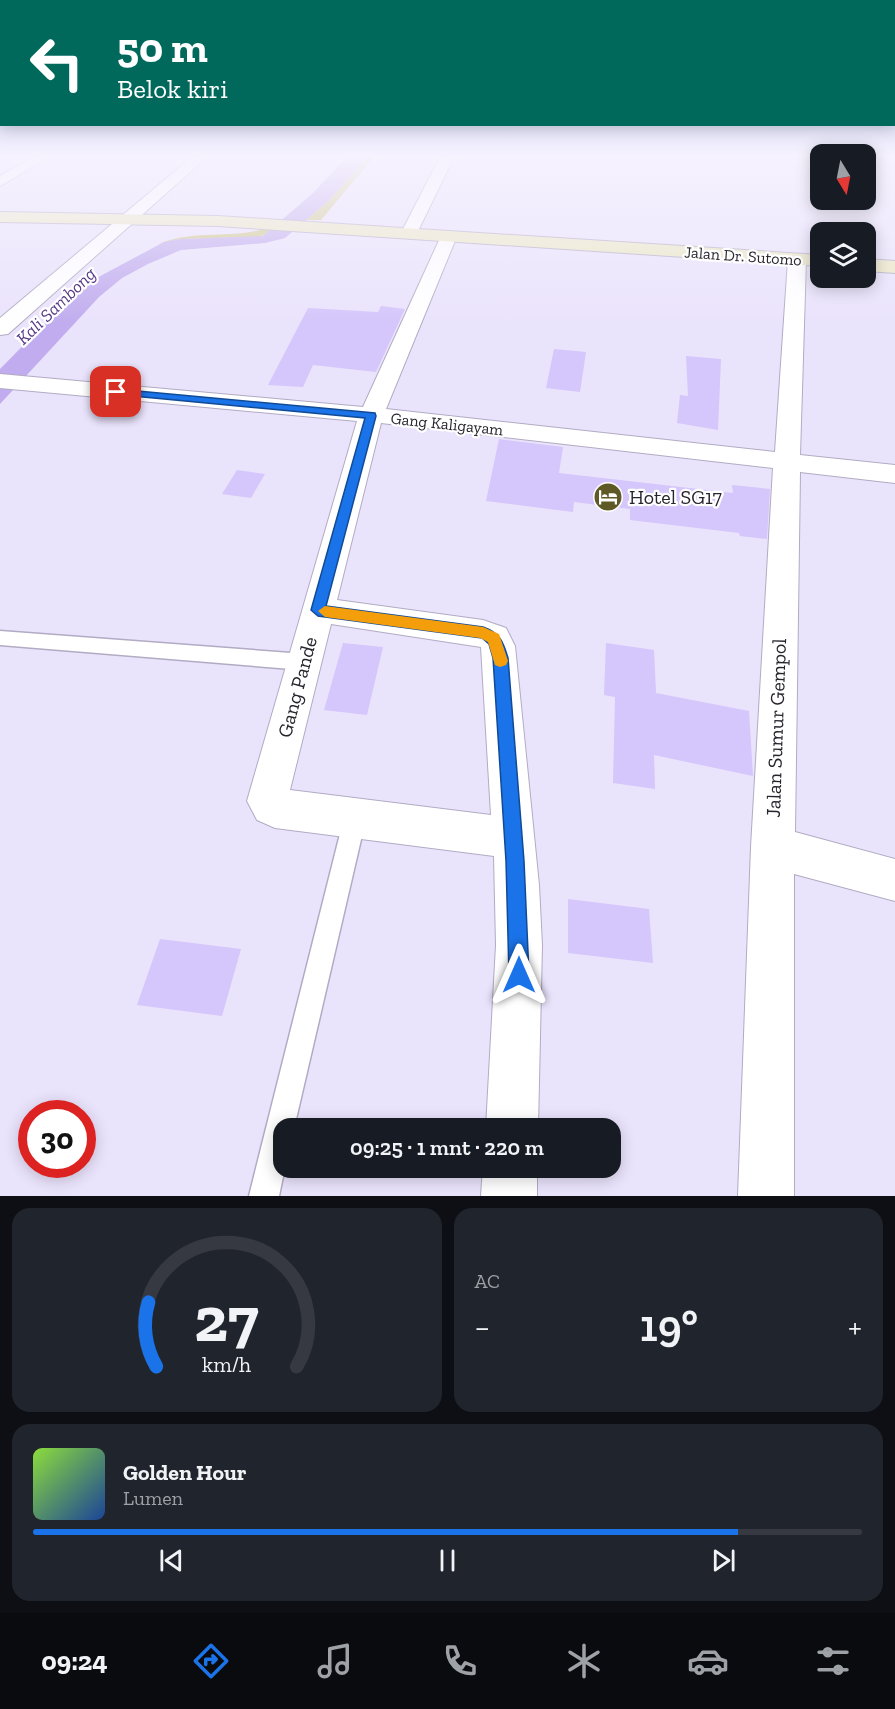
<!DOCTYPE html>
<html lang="id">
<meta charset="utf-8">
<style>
body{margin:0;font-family:"Zilla Slab",serif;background:#20242c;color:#f1f3f6;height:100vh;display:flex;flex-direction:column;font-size:22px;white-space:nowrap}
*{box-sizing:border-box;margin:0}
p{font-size:20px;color:#9ea1a6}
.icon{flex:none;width:33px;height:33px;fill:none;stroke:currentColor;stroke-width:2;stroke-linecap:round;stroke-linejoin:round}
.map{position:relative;height:1196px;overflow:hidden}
.drawer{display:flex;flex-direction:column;gap:12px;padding:12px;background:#0d0f14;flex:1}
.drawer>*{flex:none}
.banner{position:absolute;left:0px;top:0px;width:896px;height:126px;box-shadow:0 3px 15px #0003;background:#00695c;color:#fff;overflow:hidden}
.needle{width:39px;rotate:170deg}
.fabs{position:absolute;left:810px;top:144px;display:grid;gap:12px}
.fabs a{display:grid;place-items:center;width:66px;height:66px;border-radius:12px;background:#171b24;box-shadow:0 3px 15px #0003;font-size:30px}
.speed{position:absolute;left:18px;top:1100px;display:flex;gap:12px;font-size:30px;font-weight:700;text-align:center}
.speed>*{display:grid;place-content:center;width:78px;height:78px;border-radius:50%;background:#171b24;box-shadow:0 3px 15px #0003;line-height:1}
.speed .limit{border:9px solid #d22;background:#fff;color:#111}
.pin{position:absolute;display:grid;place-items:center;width:51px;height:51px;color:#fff;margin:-26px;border-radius:12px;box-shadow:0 3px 9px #0006}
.me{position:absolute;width:66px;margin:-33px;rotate:0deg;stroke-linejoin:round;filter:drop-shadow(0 0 4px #0008)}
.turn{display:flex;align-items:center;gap:21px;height:126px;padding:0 18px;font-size:27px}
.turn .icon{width:78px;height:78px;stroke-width:2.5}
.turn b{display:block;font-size:42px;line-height:51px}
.big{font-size:45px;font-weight:600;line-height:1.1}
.drawer .tile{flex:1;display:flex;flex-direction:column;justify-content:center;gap:9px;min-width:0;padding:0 21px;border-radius:18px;background:#20242c}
.drawer .dial{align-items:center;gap:0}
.dial svg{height:156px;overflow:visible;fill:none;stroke:#363941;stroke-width:7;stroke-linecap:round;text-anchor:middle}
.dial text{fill:#f1f3f6;stroke:none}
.song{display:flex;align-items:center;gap:18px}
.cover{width:72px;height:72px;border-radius:9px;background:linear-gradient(135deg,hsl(90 70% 55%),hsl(220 70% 35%))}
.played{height:6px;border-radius:3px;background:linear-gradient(90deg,#1a73e8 85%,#363941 85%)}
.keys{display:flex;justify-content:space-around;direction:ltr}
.heat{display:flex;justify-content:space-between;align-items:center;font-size:33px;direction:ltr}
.drawer .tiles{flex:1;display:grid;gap:12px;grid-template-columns:1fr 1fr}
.tile:last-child{grid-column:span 2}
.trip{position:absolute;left:273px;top:1118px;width:348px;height:60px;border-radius:18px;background:#171b24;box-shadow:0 3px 15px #0003;font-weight:600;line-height:60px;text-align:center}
.tab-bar{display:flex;height:96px;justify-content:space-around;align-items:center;background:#090b0e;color:#9ea1a6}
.tab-bar .icon{width:42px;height:42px}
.tab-bar .selected{color:#1a73e8}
.tab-bar b{font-size:27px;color:#f1f3f6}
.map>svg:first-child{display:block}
</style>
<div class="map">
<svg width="895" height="1196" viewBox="0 0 895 1196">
<rect width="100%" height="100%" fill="#eae3fc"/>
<g fill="#cdc687">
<path d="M368,157h6l-53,63h-15l19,-16z"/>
<path d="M285,218l-18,16 -8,3 -79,2 -21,5c40,-18 91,1 126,-26z"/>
</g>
<path fill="#c0acee" d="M347,157h21l-43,47 -40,34 -20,5 -84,7 -33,14 -26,14 -23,19 -99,107v-35l71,-72 20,-16 73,-39 16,-3 83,-3 49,-42z"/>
<g fill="#d5c6fb">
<path d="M381,306l24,3 -29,63 -63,-7 -10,22 -35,-2 40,-77 70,4z"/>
<path d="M554,349l32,3 -6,40 -34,-4z"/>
<path d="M686,356l35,3 -3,71 -41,-7 3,-28 8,1z"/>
<path d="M499,439l64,8 -4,26 174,20 -1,-8 38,4 -3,50 -27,-3 -1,-3 -109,-13v-11l-56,-7 -1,10 -87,-11z"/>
<path d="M237,470l28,4 -14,24 -29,-4z"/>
<path d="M343,643l40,4 -16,68 -43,-5z"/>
<path d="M606,643l48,7 2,43 93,18 4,65 -99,-21 1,34 -42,-6 2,-86 -11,-2z"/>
<path d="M568,899l81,10 4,54 -85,-10z"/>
<path d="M160,939l81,10 -19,67 -85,-11z"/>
</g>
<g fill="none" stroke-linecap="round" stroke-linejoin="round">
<g stroke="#b2abc3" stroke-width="3">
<g id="service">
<path d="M0,631l304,23 6,3 3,5 -3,5 -6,3 -304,-25z"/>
<path d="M355,807l7,4 4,7 -72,310h-10l1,39 -6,29h-30l95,-378 4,-7z"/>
</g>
</g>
<g stroke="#b2abc3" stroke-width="2">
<g id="minor">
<path d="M33,157h16l-49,29v-10z"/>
<path d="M440,157h14l-37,76 -8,5 -6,-1 -2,-4z"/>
<path d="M449,231l8,5 -71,173 389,43 13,-192 3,-4h12l3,4 -6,195 95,10v18l-95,-11 -5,360 100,27v42l-101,-27v322h-56l13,-349 22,-379 -392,-45 -44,177 146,20 23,8 9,18 24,239 3,60 -4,183h-52l10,-183 -2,-89 -219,-28 -18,-8 -10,-19 110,-380 -357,-33v-14l363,33 78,-171zM331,624l150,23 10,168 -201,-25z"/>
<path d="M483,1167h54v29h-56z"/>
</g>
</g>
<g stroke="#b2abc3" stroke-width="2">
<path id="tertiary" d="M192,157h15l-199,177 -8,1v-17z"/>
</g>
<g stroke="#b2abc3" stroke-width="2">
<g id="secondary">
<path d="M0,212l218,4 602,39v11l-602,-40 -218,-4z"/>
<path d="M866,259l29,2v12l-29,-2z"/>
</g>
</g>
<use href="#service" fill="#fff" fill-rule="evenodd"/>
<use href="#minor" fill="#fff" fill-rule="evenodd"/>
<use href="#tertiary" fill="#fff" fill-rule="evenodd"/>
<use href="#secondary" fill="#ece8c4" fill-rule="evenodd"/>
</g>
<linearGradient id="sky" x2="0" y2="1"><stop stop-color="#98b1ea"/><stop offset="0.48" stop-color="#f6f2fe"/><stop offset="1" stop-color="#f6f2fe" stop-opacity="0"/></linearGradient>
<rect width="895" height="324" fill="url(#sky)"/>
<path fill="#1a73e8" stroke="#114b97" stroke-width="1.5" d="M116,389l259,24 1,3 -50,190 157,21c17,6 20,14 25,31l16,203 5,114 -3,7 -7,3 -7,-3 -3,-7 -3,-114 -13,-203 -4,-14 -7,-6 -164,-22 -7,-6 54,-192 -253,-24v-4z"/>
<path fill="#f59e0b" d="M325,606l158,21 16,7 9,27 -2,4 -6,2 -5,-2 -7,-23 -8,-4 -155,-21 -7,-6z"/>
<defs>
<g id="hotel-disc" transform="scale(1.5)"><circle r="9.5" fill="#5f5926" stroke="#fff"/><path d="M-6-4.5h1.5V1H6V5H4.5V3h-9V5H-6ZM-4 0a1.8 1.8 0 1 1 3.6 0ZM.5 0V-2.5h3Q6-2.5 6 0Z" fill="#fff"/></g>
</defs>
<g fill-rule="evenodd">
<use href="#hotel-disc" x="608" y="497"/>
</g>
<g text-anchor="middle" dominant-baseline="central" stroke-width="4.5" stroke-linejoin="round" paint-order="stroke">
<g font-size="16" fill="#27242d" stroke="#fff">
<text transform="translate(743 256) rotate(4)">Jalan Dr. Sutomo</text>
<text transform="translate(447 424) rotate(6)">Gang Kaligayam</text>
</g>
<g font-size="18" font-style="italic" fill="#563986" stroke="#fff">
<text transform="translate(56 306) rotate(-44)">Kali Sambong</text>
</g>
<g font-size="20" fill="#27242d" stroke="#fff" text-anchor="start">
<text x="629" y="497">Hotel SG17</text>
</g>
<g font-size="20" fill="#27242d" stroke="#fff">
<text transform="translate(297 687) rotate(-75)">Gang Pande</text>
<text transform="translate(776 728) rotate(-88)">Jalan Sumur Gempol</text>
</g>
</g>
</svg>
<div class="fabs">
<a><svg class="needle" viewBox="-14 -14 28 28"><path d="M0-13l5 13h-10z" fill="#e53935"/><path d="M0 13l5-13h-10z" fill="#9ea1a6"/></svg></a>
<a><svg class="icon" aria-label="layers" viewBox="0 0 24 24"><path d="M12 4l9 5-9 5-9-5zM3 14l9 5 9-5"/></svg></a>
</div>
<div class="speed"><div class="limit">30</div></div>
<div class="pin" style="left:116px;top:392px;background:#d93025"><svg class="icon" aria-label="arrive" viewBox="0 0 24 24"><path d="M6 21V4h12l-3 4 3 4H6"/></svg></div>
<svg class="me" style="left:519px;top:975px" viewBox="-20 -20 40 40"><path d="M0-17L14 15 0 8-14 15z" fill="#1a73e8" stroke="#fff" stroke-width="4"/></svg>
<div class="trip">09:25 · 1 mnt · 220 m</div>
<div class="banner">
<div class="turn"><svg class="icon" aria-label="left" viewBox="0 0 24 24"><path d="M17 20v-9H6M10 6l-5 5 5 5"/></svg><div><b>50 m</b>Belok kiri</div></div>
</div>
</div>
<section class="drawer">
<div class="tiles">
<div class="tile dial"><svg viewBox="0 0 100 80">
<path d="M14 69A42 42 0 1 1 86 69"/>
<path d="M14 69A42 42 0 0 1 10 36" stroke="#1a73e8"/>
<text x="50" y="56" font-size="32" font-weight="700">27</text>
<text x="50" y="72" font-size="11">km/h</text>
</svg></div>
<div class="tile"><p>AC</p>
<div class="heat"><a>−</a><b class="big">19°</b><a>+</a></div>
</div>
<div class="tile">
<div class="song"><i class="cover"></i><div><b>Golden Hour</b><p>Lumen</p></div></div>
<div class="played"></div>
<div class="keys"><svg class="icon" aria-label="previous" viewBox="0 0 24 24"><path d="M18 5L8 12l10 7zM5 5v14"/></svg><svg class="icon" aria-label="pause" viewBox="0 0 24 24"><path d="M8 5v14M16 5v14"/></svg><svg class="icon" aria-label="next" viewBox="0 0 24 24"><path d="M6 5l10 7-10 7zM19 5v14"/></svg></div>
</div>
</div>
</section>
<nav class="tab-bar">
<b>09:24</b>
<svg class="icon selected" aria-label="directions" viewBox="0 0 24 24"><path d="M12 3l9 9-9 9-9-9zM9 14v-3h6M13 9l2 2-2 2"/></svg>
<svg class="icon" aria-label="music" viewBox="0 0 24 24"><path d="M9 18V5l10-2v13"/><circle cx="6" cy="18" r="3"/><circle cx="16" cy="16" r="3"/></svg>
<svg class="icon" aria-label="phone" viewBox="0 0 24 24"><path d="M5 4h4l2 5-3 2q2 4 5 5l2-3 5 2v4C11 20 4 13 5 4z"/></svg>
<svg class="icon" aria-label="climate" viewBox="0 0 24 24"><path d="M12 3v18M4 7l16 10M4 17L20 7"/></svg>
<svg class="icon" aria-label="car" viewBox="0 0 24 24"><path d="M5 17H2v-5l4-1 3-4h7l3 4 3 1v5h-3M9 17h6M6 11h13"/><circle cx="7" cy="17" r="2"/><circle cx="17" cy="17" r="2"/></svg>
<svg class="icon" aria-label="filters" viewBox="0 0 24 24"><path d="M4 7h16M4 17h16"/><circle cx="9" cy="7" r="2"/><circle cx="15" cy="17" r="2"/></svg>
</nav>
